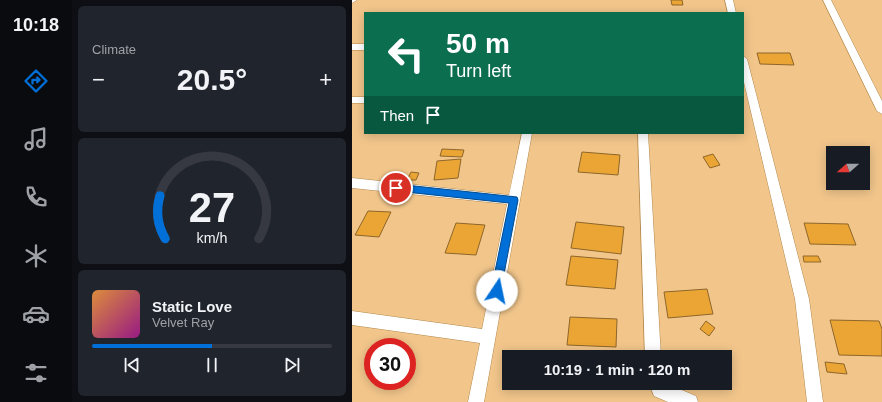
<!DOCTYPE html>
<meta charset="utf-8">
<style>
body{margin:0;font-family:Arial,sans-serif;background:#20242c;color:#f1f3f6;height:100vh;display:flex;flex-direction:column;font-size:15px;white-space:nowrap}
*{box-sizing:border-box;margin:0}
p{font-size:13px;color:#9ea1a6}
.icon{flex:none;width:22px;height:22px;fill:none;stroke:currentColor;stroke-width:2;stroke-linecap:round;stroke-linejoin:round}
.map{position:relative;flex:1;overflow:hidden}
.drawer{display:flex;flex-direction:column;gap:6px;padding:6px;background:#0d0f14;width:280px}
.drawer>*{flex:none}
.hud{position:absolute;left:12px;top:12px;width:380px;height:122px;border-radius:0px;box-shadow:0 2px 10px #0003;background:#0b6e4f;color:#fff;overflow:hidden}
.needle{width:26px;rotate:249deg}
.controls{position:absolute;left:474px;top:146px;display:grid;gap:8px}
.controls a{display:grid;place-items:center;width:44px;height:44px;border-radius:0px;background:#171b24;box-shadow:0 2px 10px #0003;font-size:20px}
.speed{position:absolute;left:12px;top:338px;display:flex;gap:8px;font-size:20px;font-weight:700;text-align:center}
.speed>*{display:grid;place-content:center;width:52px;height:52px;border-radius:50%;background:#171b24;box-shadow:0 2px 10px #0003;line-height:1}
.speed .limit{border:6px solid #d22;background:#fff;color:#111}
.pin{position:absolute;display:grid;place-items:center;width:34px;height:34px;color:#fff;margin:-17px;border:2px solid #fff;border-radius:50%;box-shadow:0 1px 4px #0007}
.me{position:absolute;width:44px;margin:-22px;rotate:11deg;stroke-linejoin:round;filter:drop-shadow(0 0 3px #0008)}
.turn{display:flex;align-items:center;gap:14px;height:84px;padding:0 16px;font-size:18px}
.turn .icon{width:52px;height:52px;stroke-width:2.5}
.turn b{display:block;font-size:28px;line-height:34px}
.then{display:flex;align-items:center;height:38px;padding:0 16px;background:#0003;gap:8px;font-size:15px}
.big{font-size:30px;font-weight:800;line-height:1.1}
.drawer .card{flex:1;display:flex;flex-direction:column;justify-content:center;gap:6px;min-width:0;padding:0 14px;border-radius:6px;background:#20242c}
.drawer .dial{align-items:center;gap:0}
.dial svg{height:104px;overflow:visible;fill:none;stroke:#363941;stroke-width:7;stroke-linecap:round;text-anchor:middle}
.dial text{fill:#f1f3f6;stroke:none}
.song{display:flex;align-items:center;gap:12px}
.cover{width:48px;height:48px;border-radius:6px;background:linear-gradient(135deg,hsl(30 70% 55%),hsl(310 70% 35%))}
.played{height:4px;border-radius:2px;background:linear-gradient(90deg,#0070d8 50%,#363941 50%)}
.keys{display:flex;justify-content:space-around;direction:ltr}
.heat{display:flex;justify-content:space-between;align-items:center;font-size:22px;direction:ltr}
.trip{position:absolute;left:150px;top:350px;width:230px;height:40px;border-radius:0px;background:#171b24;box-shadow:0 2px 10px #0003;font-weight:800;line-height:40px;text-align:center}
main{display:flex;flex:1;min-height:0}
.tab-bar{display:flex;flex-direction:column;width:72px;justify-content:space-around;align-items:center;background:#090b0e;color:#9ea1a6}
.tab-bar .icon{width:28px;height:28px}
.tab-bar .on{color:#0070d8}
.tab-bar b{font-size:18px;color:#f1f3f6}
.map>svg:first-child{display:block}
</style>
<main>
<nav class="tab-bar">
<b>10:18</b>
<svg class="icon on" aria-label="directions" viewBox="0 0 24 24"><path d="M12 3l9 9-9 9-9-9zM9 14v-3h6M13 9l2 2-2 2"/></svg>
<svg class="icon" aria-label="music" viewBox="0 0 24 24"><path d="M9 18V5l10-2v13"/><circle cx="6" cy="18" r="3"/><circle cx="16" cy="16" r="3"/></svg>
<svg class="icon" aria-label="phone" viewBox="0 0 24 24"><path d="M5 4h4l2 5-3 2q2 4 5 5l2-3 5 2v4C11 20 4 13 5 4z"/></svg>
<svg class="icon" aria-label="climate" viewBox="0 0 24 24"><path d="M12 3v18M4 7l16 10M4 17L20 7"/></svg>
<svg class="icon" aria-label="car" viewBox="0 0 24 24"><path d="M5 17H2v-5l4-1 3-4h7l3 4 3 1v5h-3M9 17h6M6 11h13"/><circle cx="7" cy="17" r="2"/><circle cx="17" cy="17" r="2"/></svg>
<svg class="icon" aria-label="filters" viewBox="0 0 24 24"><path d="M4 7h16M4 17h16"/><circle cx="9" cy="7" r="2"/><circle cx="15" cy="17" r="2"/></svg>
</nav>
<section class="drawer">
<div class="card"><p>Climate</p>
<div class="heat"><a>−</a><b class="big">20.5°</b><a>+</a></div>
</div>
<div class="card dial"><svg viewBox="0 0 100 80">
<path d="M14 69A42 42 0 1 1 86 69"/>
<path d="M14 69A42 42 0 0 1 10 36" stroke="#0070d8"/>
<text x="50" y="56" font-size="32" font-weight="700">27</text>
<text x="50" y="72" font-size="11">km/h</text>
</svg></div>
<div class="card">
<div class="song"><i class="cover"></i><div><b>Static Love</b><p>Velvet Ray</p></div></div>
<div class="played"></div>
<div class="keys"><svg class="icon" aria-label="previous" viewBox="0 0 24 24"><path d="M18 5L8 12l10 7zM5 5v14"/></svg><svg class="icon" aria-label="pause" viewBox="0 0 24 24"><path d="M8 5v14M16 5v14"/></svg><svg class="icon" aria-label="next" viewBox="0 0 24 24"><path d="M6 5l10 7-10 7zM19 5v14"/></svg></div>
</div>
</section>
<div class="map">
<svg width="530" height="402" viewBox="0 0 530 402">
<rect width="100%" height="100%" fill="#f2c68b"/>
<g fill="#eba534" stroke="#8d662b">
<path d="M319,0h11l1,5h-11z"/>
<path d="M405,53h33l4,12 -34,-1z"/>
<path d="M90,149l22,1 -2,7 -22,-1z"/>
<path d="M230,152l38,3 -2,20 -40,-3z"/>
<path d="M361,154l7,11 -10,3 -7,-11z"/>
<path d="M109,159l-3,19 -24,2 3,-19z"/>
<path d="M59,172l8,1 -3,7h-9z"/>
<path d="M16,211l23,1 -12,25 -24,-2z"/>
<path d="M224,222l48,5 -3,27 -50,-6z"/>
<path d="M104,223l29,2 -9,30 -31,-2z"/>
<path d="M452,223l44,1 8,21 -46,-1z"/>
<path d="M219,256l47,4 -3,29 -49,-4z"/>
<path d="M451,256h15l3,6h-17z"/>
<path d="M355,289l6,25 -45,4 -4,-26z"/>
<path d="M218,317l47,2 -1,28 -49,-2z"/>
<path d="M478,320l49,1 3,8v27l-43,-1z"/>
<path d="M354,321l9,7 -6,8 -9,-7z"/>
<path d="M473,362l19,2 3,10 -20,-2z"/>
</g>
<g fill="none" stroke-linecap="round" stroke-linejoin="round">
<g stroke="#b1884e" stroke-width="1">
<g id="minor">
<path d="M0,0h5l-5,3z"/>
<path d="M373,0h8l3,13h-8z"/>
<path d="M471,0h8l51,101v13l-5,-3z"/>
<rect x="0" y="44" width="13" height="6"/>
<path d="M391,56l4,3 62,240 14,103h-16l-12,-103 -52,-221z"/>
<rect x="0" y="97" width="13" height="6"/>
<path d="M170,133h10l-48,269h-16l12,-59 -128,-18v-14l130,18 25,-125 -155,-16v-10l157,17z"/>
<path d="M286,133h10l13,224h-16z"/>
<path d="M297,383h16l31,13 2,6h-30l-14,-6z"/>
</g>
</g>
<use href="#minor" fill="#fff" fill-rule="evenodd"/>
</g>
<path fill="#0070d8" stroke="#00498c" d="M44,184l121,13 1,3 -18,95 -3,1 -4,-1 -2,-4 18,-88 -113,-12 -4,-3z"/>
</svg>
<div class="controls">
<a><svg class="needle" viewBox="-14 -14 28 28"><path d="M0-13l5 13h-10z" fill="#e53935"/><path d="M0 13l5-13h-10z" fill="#9ea1a6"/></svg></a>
</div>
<div class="speed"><div class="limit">30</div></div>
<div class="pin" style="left:44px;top:188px;background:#d93025"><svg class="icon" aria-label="arrive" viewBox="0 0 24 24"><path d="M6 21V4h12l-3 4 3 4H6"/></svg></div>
<svg class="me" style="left:145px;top:291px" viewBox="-20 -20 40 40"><circle r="19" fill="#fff"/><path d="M0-13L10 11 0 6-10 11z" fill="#0070d8"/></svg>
<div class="trip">10:19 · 1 min · 120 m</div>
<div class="hud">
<div class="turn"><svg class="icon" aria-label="left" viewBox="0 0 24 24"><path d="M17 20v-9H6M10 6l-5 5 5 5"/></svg><div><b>50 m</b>Turn left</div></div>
<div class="then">Then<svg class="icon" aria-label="arrive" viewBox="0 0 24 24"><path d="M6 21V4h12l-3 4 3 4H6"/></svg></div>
</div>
</div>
</main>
